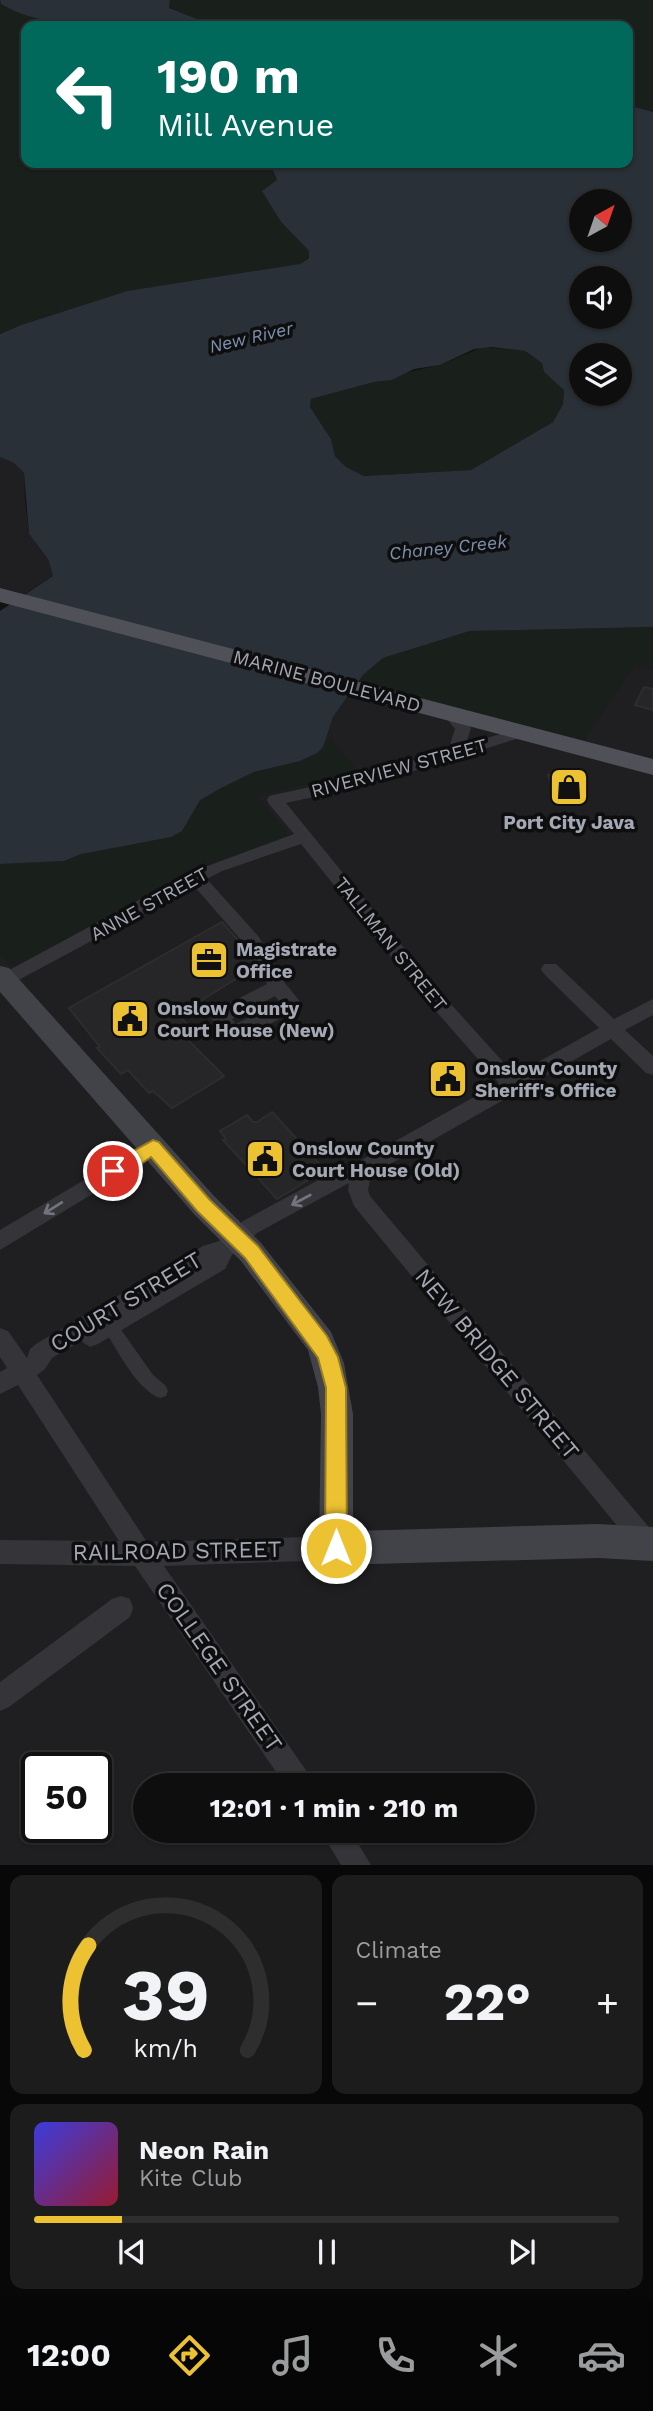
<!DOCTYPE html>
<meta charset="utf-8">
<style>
body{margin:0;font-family:"Work Sans",sans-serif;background:#1c1c1d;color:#f1f3f6;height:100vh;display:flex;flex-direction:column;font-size:26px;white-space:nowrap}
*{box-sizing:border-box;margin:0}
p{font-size:23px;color:#9b9c9e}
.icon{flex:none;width:38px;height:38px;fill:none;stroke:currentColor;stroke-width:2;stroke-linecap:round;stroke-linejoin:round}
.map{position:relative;height:1865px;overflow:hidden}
.side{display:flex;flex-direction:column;gap:10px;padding:10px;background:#080808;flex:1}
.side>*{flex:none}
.top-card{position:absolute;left:21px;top:21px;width:612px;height:147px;border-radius:14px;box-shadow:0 2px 5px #0004,0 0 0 2px #2e2e2f;background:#00695c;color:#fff;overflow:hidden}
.needle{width:46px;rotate:40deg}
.tools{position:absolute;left:569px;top:189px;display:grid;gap:14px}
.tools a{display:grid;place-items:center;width:63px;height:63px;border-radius:50%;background:#0e0e0f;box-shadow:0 2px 5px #0004,0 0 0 2px #2e2e2f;font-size:35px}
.speed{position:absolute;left:21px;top:1752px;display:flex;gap:14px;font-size:35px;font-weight:700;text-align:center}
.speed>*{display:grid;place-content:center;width:91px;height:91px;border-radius:50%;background:#0e0e0f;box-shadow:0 2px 5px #0004,0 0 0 2px #2e2e2f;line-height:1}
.speed .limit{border:4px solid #111;border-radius:10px;background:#fff;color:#111}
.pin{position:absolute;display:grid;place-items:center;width:60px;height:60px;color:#fff;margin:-30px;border:4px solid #fff;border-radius:50%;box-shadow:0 2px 7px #0007}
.me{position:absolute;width:77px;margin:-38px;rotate:0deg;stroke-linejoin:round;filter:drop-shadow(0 0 5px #0008)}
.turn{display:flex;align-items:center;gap:24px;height:147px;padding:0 21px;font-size:32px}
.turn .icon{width:91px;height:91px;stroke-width:2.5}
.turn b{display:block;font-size:49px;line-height:60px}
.big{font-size:52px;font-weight:700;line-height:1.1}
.side .widget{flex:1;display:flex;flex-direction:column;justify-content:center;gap:10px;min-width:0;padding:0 24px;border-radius:14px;background:#1c1c1d}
.side .dial{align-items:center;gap:0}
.dial svg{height:182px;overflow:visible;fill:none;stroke:#2e2e2f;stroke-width:7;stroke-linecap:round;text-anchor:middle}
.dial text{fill:#f1f3f6;stroke:none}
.song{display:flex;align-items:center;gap:21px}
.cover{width:84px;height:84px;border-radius:10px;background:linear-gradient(135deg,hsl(240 70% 55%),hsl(350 70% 35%))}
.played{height:7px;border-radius:4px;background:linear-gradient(90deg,#edc232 15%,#2e2e2f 15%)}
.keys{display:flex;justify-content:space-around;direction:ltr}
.heat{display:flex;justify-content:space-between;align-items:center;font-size:38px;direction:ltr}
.side .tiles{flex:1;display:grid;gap:10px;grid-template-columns:1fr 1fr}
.widget:last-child{grid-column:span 2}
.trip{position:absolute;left:133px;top:1773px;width:402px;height:70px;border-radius:35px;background:#0e0e0f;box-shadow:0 2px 5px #0004,0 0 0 2px #2e2e2f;font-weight:700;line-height:70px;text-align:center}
.tabs{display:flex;height:112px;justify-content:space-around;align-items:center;background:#060606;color:#9b9c9e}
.tabs .icon{width:49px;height:49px}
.tabs .on{color:#edc232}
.tabs b{font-size:32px;color:#f1f3f6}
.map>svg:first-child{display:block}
</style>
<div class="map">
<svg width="653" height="1865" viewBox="0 0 653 1865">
<rect width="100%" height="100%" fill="#131314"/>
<g fill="#1f1f21" fill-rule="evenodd">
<path d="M0,457l14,6 10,10 1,27 4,34 19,25 5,17 -36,23 -17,-4z"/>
<path d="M635,664l18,5v1196h-653v-1001l64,-3 260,-120 9,-24 21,-29zM37,1768h59v59h-59zM145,1785h378v45h-378z"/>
</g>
<g fill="#191f1a">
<path d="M170,0h483v112l-25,-7v-79h-413l-46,-18z"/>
<path d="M0,2l26,12 53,12h-53v137h248l-2,5 5,12 -14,11 18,31 28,29v6l-9,7 -20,5 -153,22 -106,34 -21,9z"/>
<path d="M483,347l42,4 17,12 2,9 20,17 -1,15 -10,18 -82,48 -107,6 -18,-9 -11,-11 -4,-17 -21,-32 1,-8 63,-17 18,-2 13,-7 35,-8z"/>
<path d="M653,627v42l-18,-4 -56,82 -225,-59 9,-13 20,-17 87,-27z"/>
<path d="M331,739l27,33 -101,24 29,36 1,4 -4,3 -62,20 -78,37 -42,26 -86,44 -5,-1 -10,-10v-91l64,-3 17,-7 42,-6 59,-17c12,-46 99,-69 141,-84l1,-6z"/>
</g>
<g fill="#293037" fill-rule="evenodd">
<path d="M0,0h170l-1,8 46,18c-61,0 -161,10 -214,-22z"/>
<path d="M628,105l25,7v515l-183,4 -87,27 -20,17 -30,42 -10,30 -6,6 -17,8 -46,11 -31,15 -23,13 -18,31 -11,6 -90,17 -17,7 -64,3v-253l53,-35 -5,-17 -19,-25 -5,-61 -10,-10 -14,-6v-123l21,-9 106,-34 173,-27 9,-6v-7l-28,-29 -19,-31 15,-11 -5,-12 2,-5h354zM581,201h39v39h-39zM581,278h39v39h-39zM492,347l33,4 17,12 2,9 20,18 -1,14 -10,18 -82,48 -107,6 -18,-9 -11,-11 -4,-17 -21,-32 1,-8 63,-17 18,-2 22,-11 26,-4 34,-16zM581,355h39v39h-39z"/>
</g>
<g fill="#262628" stroke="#2d2d30" stroke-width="2">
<path d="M644,687l9,2v21l-18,-5z"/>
<path d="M565,774l6,14 6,15 -17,2 -12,-30z"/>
<path d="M222,922l23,26 10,19 -77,48 9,9 -9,6 46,46 -52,32 -19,-17 -4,2 -21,-23 -7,4 -24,-26 3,-1 -31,-39z"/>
<path d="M272,1112l53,58 -48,29 -54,-59 3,-1 -6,-8 27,-16 6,7h4z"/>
</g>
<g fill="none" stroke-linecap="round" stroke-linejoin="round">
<path fill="#343439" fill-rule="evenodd" d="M110,1319l5,2 38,54 13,11 2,5 -2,5 -6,2c-23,-8 -42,-47 -55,-67l-3,-5 3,-5z"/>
<g fill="#343439" fill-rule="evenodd">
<path d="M451,709l5,2 15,17 -5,16 55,-16 8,5 -3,3 -154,48 -86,19 153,188 76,84 84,-47 -55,-54 -3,-5 3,-5h12l58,55 39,-20v16l-28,15 28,26v19l-7,-2 -35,-34 -240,136 -3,15 2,6 283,336v19l-7,3 -9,-4 -283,-344 -6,-16 1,-7 -92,50 -25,22 -7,14 -127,75 -8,3 -9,-6 -29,17 -7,11 -8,6 110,167 189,-6 9,3 3,9 -3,9 -9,3 -172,6 146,210 4,9h-29l-150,-219 -135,-2v-24l119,1 -101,-156 -18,9v-22l7,-4 -7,-11v-29l8,3 19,27 3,-9 6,-5 167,-98 16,-5 24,-20 101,-55 14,-4 141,-79 -72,-82 -126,-157 -79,27 -15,8 52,58 26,46 17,21 -3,5 -58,30h-14l-17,-22 2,-5 55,-28 -20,-37 -53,-61 -194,104v-15l189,-102 105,-39 -25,-30 -2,-4 2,-4 95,-21 84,-25 7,-21 -12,-15zM275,996l5,6 -44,22 -4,-5z"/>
<path d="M153,1139l7,2 3,6 -3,6 -160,97v-20z"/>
<path d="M121,1596l9,3 3,9 -3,9 -121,90 -9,4v-29l112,-83z"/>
<path d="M320,1830h30l21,35h-30z"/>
</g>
<path fill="#424349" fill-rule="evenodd" d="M0,966l9,2 205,228 47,47 70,89 13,31 9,51v117l245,-7 55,3v34l-55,-3 -262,7 -12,-5 -5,-12 2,-134 -3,-27 -10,-37 -67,-89 -47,-47 -194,-222z"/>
<path fill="#505158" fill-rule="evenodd" d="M0,588l653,171v16l-653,-173z"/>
</g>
<defs><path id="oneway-shaft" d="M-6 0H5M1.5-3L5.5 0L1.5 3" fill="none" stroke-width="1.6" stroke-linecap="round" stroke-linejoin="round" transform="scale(1.75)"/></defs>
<g stroke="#72747d">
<use href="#oneway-shaft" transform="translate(301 1200) rotate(152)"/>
<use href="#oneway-shaft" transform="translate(53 1208) rotate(148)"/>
</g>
<path fill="#edc232" stroke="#9a7e20" stroke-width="2" d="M153,1140l6,2 51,58 48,46 69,90 11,21 8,31 1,160 -3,8 -8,3 -8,-3 -3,-8 1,-160 -8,-30 -73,-100 -48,-47 -46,-54c-12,8 -30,25 -45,20l-3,-6 3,-5z"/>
<defs>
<g id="shop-square" transform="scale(2.0125)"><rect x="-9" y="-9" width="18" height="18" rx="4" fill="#edc232" stroke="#0e0e0f"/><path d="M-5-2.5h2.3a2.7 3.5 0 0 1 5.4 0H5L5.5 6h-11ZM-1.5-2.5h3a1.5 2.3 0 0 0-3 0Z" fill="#111"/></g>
<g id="office-square" transform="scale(2.0125)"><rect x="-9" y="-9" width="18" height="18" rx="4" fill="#edc232" stroke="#0e0e0f"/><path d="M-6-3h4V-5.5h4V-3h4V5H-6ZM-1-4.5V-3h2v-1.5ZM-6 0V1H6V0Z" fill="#111"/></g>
<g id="civic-square" transform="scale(2.0125)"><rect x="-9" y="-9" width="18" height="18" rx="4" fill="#edc232" stroke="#0e0e0f"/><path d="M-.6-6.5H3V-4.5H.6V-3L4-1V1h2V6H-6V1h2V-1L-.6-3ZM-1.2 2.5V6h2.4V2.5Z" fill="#111"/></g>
</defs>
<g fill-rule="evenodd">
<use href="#shop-square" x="569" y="787"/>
<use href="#office-square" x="209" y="960"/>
<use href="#civic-square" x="130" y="1019"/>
<use href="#civic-square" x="448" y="1079"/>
<use href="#civic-square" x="265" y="1159"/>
</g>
<g text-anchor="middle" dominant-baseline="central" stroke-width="7" stroke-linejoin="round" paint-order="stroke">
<g font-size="18" font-style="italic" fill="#7c91af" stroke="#0e0e0f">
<text transform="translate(251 337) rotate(-13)">New River</text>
<text transform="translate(448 547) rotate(-6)">Chaney Creek</text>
</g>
<g font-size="19" fill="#a4a8b4" stroke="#0e0e0f">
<text transform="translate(327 681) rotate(15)">MARINE BOULEVARD</text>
<text transform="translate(399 768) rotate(-15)">RIVERVIEW STREET</text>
<text transform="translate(149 904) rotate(-29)">ANNE STREET</text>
<text transform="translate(391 944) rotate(51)">TALLMAN STREET</text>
</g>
<g font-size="19" font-weight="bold" fill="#a4a8b4" stroke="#0e0e0f" text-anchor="start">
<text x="569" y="822" text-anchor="middle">Port City Java</text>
<text x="236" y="949">Magistrate<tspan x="236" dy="22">Office</tspan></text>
<text x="157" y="1008">Onslow County<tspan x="157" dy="22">Court House (New)</tspan></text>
<text x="475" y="1068">Onslow County<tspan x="475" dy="22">Sheriff's Office</tspan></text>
<text x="292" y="1148">Onslow County<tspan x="292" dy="22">Court House (Old)</tspan></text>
</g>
<g font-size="23" fill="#a4a8b4" stroke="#0e0e0f">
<text transform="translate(126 1302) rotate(-31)">COURT STREET</text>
<text transform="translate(497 1364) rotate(50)">NEW BRIDGE STREET</text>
<text transform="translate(177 1551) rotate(-1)">RAILROAD STREET</text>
<text transform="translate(219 1667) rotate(55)">COLLEGE STREET</text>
</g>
</g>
</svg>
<div class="tools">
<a><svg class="needle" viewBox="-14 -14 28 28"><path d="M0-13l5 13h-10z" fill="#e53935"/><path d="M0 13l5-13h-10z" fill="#9b9c9e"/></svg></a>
<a><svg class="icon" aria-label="sound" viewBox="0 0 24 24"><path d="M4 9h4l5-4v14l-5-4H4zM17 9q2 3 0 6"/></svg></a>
<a><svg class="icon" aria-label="layers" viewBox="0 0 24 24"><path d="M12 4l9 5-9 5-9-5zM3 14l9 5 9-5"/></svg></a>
</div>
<div class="speed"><div class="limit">50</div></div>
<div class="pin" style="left:113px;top:1171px;background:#d93025"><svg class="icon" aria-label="arrive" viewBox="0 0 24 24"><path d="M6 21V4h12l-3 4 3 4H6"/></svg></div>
<svg class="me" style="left:336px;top:1548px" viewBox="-20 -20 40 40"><circle r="17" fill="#edc232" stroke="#fff" stroke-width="3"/><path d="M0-11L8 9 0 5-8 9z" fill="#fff"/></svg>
<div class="trip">12:01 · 1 min · 210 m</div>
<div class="top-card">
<div class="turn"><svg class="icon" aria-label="left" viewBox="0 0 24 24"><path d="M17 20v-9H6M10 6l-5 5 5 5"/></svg><div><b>190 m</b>Mill Avenue</div></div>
</div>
</div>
<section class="side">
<div class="tiles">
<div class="widget dial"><svg viewBox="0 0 100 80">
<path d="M14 69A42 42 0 1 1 86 69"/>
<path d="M14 69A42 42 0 0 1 16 23" stroke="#edc232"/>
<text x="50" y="56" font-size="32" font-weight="700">39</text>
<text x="50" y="72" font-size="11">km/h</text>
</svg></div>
<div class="widget"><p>Climate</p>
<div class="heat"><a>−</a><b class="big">22°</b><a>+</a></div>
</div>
<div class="widget">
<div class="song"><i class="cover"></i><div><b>Neon Rain</b><p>Kite Club</p></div></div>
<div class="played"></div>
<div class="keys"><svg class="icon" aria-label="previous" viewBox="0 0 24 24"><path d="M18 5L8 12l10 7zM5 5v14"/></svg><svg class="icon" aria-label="pause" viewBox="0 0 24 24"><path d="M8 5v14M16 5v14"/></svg><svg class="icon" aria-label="next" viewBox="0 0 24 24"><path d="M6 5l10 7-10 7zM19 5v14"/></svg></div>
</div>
</div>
</section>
<nav class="tabs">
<b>12:00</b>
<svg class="icon on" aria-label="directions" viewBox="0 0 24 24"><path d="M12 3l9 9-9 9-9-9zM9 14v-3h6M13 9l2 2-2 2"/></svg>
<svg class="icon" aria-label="music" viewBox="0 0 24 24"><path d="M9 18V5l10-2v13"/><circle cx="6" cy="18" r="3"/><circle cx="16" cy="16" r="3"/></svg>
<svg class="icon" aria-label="phone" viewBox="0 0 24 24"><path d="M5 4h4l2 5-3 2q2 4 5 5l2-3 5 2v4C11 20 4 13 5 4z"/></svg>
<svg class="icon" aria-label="climate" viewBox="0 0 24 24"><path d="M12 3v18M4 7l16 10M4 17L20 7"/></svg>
<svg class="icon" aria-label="car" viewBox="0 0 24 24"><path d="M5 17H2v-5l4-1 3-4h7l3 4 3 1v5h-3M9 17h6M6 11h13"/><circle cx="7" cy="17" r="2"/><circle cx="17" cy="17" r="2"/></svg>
</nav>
